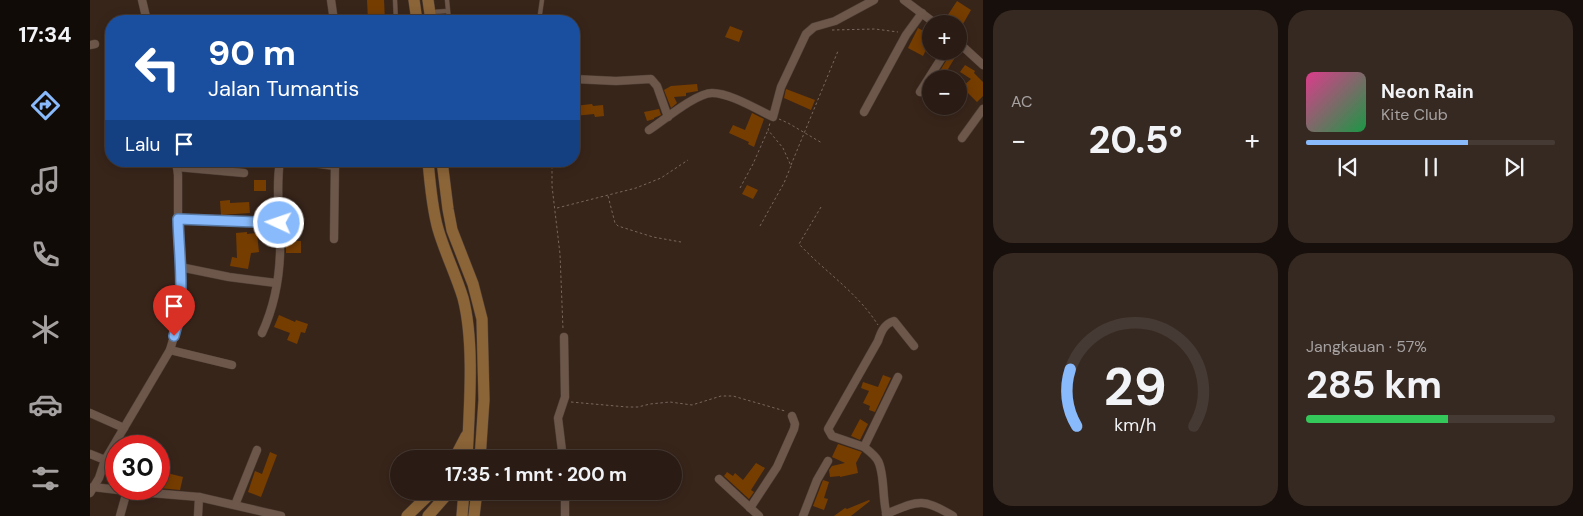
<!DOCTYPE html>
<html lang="id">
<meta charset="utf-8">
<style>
body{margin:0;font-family:"DM Sans",sans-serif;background:#362922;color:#f1f3f6;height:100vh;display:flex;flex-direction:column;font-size:19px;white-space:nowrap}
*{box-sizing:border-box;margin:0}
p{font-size:16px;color:#a5a1a0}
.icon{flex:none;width:28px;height:28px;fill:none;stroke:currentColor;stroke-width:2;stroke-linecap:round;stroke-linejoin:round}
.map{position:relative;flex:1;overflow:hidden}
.drawer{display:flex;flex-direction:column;gap:10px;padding:10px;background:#170f0b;width:600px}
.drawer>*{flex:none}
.banner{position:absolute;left:15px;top:15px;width:475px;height:152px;border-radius:20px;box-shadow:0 2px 12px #0003,0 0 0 1px #463a34;background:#1a4fa0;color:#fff;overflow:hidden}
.controls{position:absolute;left:832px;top:15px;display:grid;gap:10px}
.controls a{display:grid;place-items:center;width:45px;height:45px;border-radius:50%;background:#2a1c14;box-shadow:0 2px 12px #0003,0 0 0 1px #463a34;font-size:25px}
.speed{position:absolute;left:15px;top:435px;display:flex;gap:10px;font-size:25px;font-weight:700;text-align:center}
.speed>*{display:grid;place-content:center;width:65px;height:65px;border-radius:50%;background:#2a1c14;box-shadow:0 2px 12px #0003,0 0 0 1px #463a34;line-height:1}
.speed .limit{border:8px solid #d22;background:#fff;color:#111}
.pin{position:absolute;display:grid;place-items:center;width:42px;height:42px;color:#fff;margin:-51px -21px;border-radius:50% 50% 50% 0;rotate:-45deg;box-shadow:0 0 5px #0007}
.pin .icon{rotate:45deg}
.me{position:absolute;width:55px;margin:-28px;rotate:273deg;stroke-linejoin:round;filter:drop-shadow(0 0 4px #0008)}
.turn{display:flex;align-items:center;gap:18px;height:105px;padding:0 20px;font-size:22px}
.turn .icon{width:65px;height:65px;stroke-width:2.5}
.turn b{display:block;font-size:35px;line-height:42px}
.then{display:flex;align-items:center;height:48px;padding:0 20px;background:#0003;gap:10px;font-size:19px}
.big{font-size:38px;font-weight:700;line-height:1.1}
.drawer .widget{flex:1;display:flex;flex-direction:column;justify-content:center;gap:8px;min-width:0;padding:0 18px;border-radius:20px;background:#362922}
.drawer .dial{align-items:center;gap:0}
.dial svg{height:130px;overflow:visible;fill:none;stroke:#463a34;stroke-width:7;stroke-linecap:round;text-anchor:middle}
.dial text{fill:#f1f3f6;stroke:none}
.song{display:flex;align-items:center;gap:15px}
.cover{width:60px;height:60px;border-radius:8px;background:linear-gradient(135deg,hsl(330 70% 55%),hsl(140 70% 35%))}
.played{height:5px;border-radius:2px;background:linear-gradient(90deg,#88bafc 65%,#463a34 65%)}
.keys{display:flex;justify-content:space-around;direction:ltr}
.heat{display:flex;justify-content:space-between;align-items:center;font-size:28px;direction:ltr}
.charge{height:8px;border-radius:4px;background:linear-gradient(90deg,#34c759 57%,#463a34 0)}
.drawer .tiles{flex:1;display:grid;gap:10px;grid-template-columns:repeat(2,1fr)}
.trip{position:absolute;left:300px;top:450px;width:292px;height:50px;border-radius:25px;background:#2a1c14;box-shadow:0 2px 12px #0003,0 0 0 1px #463a34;font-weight:700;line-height:50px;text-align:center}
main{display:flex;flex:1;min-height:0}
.dock{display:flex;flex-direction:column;width:90px;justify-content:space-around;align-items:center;background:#110b08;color:#a5a1a0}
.dock .icon{width:35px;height:35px}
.dock .selected{color:#88bafc}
.dock b{font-size:22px;color:#f1f3f6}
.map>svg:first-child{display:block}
</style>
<main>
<nav class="dock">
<b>17:34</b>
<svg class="icon selected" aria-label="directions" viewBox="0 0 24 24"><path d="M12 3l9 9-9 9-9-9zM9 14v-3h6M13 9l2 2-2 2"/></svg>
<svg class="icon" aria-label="music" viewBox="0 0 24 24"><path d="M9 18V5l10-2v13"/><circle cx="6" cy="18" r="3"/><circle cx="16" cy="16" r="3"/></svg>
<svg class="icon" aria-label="phone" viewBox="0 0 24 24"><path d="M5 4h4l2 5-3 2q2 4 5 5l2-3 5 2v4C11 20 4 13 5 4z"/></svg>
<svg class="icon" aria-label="climate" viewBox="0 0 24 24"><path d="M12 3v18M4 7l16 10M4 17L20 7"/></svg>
<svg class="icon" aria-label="car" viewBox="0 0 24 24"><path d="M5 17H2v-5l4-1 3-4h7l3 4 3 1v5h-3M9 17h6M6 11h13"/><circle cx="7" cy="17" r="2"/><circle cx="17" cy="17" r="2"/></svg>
<svg class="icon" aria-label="filters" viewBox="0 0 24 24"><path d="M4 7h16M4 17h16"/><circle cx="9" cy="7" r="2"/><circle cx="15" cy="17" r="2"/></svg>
</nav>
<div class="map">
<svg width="893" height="516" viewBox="0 0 893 516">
<rect width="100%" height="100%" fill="#38251a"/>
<g fill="#763d01">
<path d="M277,0h17l1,21h-17z"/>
<path d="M867,1l14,9 -8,14h-21z"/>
<path d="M640,26l13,5 -4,11 -14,-5z"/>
<path d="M828,28l13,7v5l-8,16 -15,-8z"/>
<path d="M862,51h7l-17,28h-7z"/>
<path d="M875,65l10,6 -1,2 9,9v14l-6,6 -15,-15 9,-8 -11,-7z"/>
<path d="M607,84l1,7 -12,2v3l-12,1 3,6 -6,5 -7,-18 7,-4z"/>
<path d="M696,89l29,11 -4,10 -27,-12z"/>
<path d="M502,104l1,2 10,-1 1,11 -9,1 -1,-3 -20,2v-10z"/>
<path d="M569,109l2,6 -7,3v1l-7,2 -3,-9z"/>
<path d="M662,113l12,6 -10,28 -6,-3 1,-2 -20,-9 4,-8 12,5z"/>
<rect x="164" y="180" width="12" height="11"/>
<path d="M657,185l11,5 -5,9 -11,-5z"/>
<path d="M140,200v3l19,-1 1,11 -29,2 -1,-14z"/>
<path d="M157,232v2l10,-1 2,19 -8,1 -3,16 -18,-3 2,-9 5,1 -1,-25z"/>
<rect x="196" y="241" width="15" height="12"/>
<path d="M189,315l16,7 1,-2 12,4 -3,9 -4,-1 -4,12 -10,-4 3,-7 -16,-6z"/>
<path d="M793,375l8,3 -16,34 -6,-2 1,-4 -7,-3 6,-12 -8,-3 2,-6 15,5z"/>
<path d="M770,419l8,5 -8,16 -9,-4z"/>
<path d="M748,444l24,8 -6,11 2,10 -18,4v-1l-10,1 -1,-7 3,-4 13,-3 -13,-6z"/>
<path d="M180,452l7,3 -16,42 -13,-5 7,-21 7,3z"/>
<path d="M666,463l9,5 -14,22 3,2 -5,7 -25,-23 3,-4 6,4 2,-3 8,7z"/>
<path d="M69,471l24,6 -3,13 -21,-2z"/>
<path d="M733,480l6,2 -5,16 4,1 -4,11 -11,-4z"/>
<path d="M779,500l1,1 -19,15h-17l11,-8 2,1z"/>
</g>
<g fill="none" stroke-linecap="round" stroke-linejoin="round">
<g stroke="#504036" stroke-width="5">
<g id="lane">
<path d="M305,0l1,21"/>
<path d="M357,0l2,20"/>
<path d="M342,12l15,-1"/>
<path d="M358,19l35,2"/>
<path d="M449,21l3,-21"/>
</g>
</g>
<g stroke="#504036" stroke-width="9">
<g id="street">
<path d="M52,0l5,21"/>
<path d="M241,0l3,21"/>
<path d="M814,0l32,24"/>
<path d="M869,43l24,22"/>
<path d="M0,45l5,-1"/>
<path d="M484,79l42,2 35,-2 6,7 11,31"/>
<path d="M830,92l26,-41"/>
<path d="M774,112l42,-77 16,-22"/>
<path d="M559,130c14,-9 47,-37 63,-37 18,0 44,16 61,24l8,-30 25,-53 8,-7 21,-6 39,-21"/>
<path d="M872,138l21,-29"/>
<path d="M207,161l38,5"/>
<path d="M87,167l67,6"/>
<path d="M88,219l101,4"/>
<path d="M244,239l1,-78"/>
<path d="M90,267l49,10 47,6"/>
<path d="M172,333c12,-26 17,-52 18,-79 1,-31 -5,-62 0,-93"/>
<path d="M80,350l62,15"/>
<path d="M0,413l34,15"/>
<path d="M774,447l-32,-11 -4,-7 50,-88c3,-9 6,-17 16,-20l20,25"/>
<path d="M0,454l15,6"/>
<path d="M473,459l-5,-41 7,-21 -1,-60"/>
<path d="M629,479l40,37"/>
<path d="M3,487l34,4 72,6 -1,19"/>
<path d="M0,493l9,-15 6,-18 65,-110 8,-27 3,-30 -3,-51v-67l-1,-8 -4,-6"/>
<path d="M109,497l82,19"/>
<path d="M145,505l22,-55"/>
<path d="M660,508l27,-41 17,-38 1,-5 -3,-8"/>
<path d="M796,514c32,-13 36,-17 67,2"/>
<path d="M30,516l7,-25"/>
<path d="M475,516v-25"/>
<path d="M713,516l14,-36 11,-19"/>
<path d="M797,516c-5,-16 -2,-42 -9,-55 -3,-6 -9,-10 -14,-14l34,-70"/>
</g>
</g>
<g stroke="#504036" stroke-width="12">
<g id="secondary">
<path d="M324,0l3,21"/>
<path d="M338,0l3,21"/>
<path d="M338,161c2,23 4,47 10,68 7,24 18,46 25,69 12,45 6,114 4,161"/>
<path d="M352,161l6,48 4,21 21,54 9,35 2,81 -4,59"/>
<path d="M364,459l12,-23"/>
<path d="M317,516l26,-25"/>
<path d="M338,516l22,-25"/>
<path d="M372,516l2,-25"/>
<path d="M384,516l3,-25"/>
</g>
</g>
<g stroke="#78675d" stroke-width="1" stroke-dasharray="2.5 2.5" stroke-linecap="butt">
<path d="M742,30l43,-1 23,3"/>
<path d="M689,119l9,4 34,20"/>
<path d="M462,161v25l8,68 3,75"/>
<path d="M701,165l47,-114"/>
<path d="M650,188l13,-24 15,-34"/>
<path d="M518,196l7,27 3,3 35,11 28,5"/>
<path d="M731,207l-22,37c26,28 58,48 79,81"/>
<path d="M467,208l79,-20 25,-10 27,-18"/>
<path d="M670,226l24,-43 7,-17 -8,-18 -15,-18 2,-7"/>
<path d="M481,402l56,5h11l12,-3 20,-2 22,3 29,-9h12l52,15"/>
<path d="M421,451l18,8"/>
</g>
<use href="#lane" stroke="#6d574b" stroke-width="4"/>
<use href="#street" stroke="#6d574b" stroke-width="8"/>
<use href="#secondary" stroke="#8b6438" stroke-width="11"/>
</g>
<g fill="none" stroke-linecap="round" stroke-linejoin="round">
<g stroke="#5879a4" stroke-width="12">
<path id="route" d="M84,336c12,-38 5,-78 4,-117l101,4"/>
</g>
<use href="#route" stroke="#88bafc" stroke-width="9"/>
</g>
</svg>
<div class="controls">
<a>+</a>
<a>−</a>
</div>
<div class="speed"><div class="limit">30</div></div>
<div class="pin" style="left:84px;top:336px;background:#d93025"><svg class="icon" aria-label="arrive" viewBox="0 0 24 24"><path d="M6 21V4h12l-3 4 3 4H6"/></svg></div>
<svg class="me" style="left:189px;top:223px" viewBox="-20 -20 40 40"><circle r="17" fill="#88bafc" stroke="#fff" stroke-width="3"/><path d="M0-11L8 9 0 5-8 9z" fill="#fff"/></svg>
<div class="trip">17:35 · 1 mnt · 200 m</div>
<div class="banner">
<div class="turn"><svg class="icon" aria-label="left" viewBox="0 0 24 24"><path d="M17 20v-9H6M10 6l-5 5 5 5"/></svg><div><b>90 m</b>Jalan Tumantis</div></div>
<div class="then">Lalu<svg class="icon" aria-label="arrive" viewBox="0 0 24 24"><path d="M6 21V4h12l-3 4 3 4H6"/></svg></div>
</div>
</div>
<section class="drawer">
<div class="tiles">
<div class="widget"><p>AC</p>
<div class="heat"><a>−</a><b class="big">20.5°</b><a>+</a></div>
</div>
<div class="widget">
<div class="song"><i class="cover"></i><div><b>Neon Rain</b><p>Kite Club</p></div></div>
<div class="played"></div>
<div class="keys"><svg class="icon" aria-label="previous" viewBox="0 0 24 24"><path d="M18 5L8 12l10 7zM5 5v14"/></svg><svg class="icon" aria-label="pause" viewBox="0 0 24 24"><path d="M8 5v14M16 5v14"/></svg><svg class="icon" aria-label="next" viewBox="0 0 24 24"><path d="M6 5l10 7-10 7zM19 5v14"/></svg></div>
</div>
<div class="widget dial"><svg viewBox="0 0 100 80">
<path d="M14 69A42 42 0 1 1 86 69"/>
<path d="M14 69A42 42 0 0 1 10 34" stroke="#88bafc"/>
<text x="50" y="56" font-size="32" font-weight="700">29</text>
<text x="50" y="72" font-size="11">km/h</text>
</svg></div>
<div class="widget"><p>Jangkauan · 57%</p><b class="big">285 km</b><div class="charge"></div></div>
</div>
</section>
</main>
